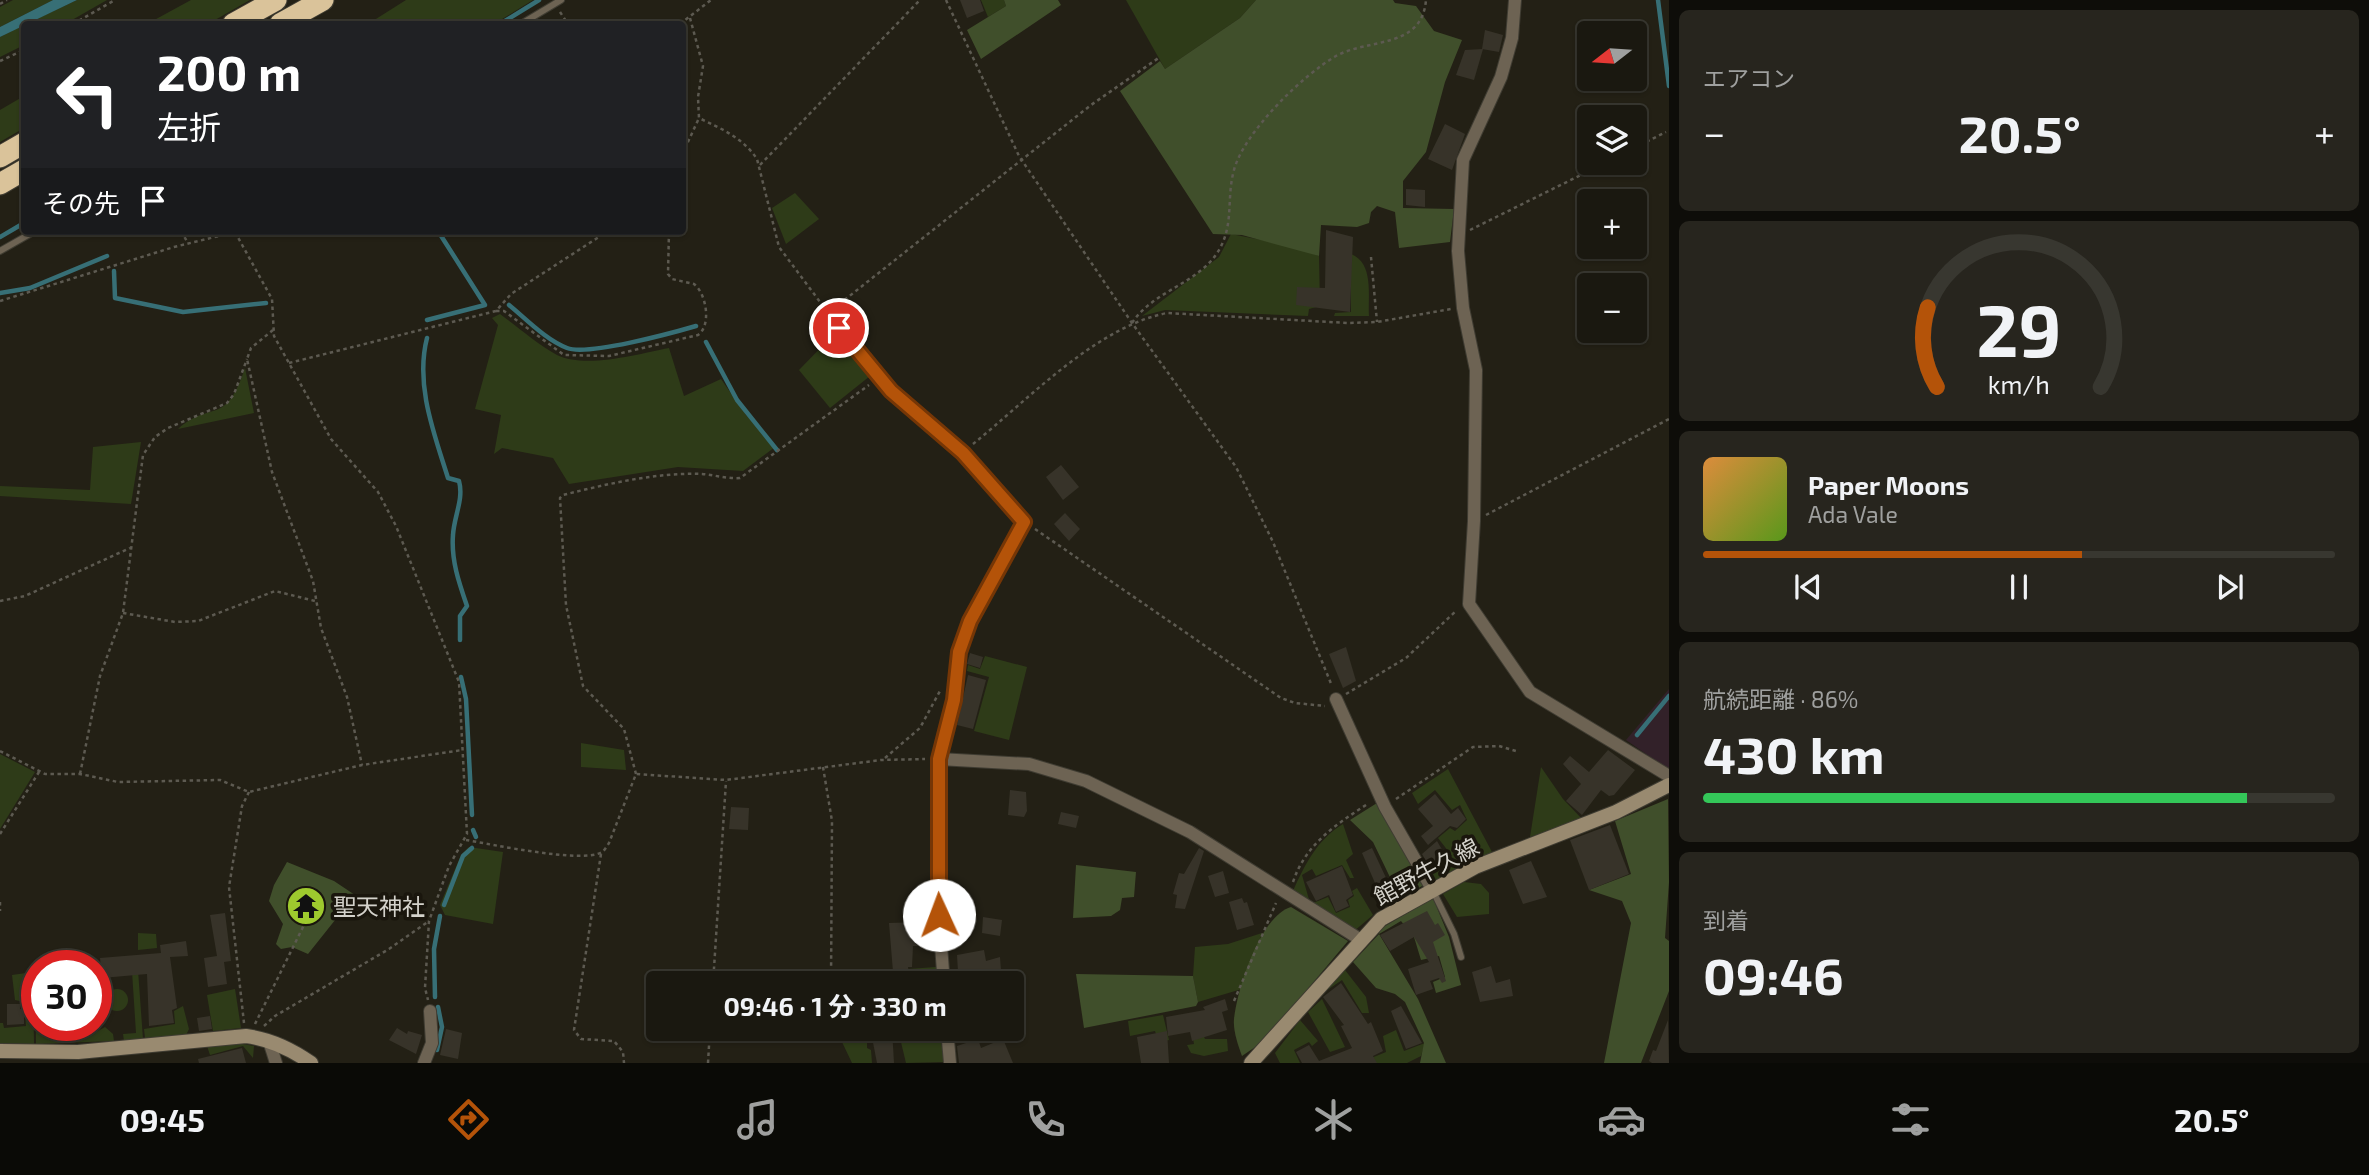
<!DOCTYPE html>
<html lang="ja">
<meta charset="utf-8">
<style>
body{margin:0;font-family:"Exo 2","Noto Sans JP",sans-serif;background:#27251e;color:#f1f3f6;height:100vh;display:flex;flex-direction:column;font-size:26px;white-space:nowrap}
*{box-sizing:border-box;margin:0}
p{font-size:23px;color:#9fa09f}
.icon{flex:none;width:38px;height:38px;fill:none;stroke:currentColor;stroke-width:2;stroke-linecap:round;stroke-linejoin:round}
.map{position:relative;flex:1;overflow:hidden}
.details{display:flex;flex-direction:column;gap:10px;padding:10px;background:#0e0d09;width:700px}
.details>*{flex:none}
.guide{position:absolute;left:21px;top:21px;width:665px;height:214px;border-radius:7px;box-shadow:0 2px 5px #0004,0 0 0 2px #383730;background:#202124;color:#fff;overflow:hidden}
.needle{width:46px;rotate:253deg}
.tools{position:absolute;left:1577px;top:21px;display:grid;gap:14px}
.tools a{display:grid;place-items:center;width:70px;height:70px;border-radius:7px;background:#1a1810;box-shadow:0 2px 5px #0004,0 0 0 2px #383730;font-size:35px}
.speed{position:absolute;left:21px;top:950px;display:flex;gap:14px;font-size:35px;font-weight:700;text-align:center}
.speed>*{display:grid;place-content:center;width:91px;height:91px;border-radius:50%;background:#1a1810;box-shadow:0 2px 5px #0004,0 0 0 2px #383730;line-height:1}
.speed .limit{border:10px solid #d22;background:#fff;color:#111}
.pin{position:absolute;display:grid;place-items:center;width:60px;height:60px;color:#fff;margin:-30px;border:4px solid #fff;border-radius:50%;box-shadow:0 2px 7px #0007}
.me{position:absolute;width:77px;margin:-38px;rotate:358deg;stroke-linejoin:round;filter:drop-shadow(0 0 5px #0008)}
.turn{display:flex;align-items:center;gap:24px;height:147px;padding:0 21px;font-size:32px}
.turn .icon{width:91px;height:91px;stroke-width:2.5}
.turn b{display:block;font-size:49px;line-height:60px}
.then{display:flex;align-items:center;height:66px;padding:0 21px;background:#0003;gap:14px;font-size:26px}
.big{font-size:52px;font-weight:700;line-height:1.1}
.details .tile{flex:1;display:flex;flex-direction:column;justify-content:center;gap:10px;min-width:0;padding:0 24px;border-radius:10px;background:#27251e}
.details .dial{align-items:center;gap:0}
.dial svg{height:182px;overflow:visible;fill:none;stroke:#383730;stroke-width:7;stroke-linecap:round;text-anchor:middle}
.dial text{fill:#f1f3f6;stroke:none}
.song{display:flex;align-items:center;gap:21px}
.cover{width:84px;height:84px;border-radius:10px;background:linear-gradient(135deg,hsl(30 70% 55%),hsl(90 70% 35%))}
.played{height:7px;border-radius:4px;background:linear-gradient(90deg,#b45309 60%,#383730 60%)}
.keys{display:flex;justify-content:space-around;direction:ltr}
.heat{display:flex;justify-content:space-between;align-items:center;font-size:38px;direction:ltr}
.charge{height:10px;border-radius:5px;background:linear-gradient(90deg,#34c759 86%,#383730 0)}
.trip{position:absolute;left:646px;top:971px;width:378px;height:70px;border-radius:7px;background:#1a1810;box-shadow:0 2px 5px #0004,0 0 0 2px #383730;font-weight:700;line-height:70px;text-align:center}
.dock{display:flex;height:112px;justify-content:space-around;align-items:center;background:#0a0a06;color:#9fa09f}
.dock .icon{width:49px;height:49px}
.dock .selected{color:#b45309}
.dock b{font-size:32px;color:#f1f3f6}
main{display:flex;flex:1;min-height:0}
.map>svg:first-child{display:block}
</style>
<main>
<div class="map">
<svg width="1669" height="1063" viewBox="0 0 1669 1063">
<rect width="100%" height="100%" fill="#232015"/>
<path fill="#322129" d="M1669,689v81l-43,-30z"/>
<g fill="#2e3b18">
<path d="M13,0h40l-53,27v-20z"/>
<path d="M77,0h30l-42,24h-39z"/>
<path d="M191,0h59l-42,24h-61z"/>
<path d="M406,0h127l-39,24h-126z"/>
<path d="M981,0h23l2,6 -18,11z"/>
<path d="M1126,0h130l-16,18 -75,51z"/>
<path d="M24,25v20l-24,12v-20z"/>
<path d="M24,96v32l-24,14v-32z"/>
<path d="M795,193l24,26 -33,25 -14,-36z"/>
<path d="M1231,234l57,11 31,11 1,50 -11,3 -1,7 -143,-6 -23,6 77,-59z"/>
<path d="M1351,254c23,9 17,41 18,62h-35l1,-3 16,-1z"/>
<path d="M500,314c18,13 37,30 57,41 29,14 81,-1 112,-7l15,48 37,-17 25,36 29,32 -32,24 -65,-4 -109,17 -16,-26 -51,-10 -8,6 7,-39 -26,-6 23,-84 -6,-7z"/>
<path d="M836,332l34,44 -40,32 -31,-38z"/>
<path d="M245,368l9,45 -76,16c34,-30 47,-1 67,-61z"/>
<path d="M141,442l-10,62 -131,-8v-10l90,4 3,-43z"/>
<path d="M985,656l42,11 -18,73 -35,-9 15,-54 -22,-6 1,-6 12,4z"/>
<path d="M581,743l43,7 2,20 -45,-3z"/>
<path d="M0,754l35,18 -35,57z"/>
<path d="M1541,767l22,32 19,20 -52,18z"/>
<path d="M1448,769l44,83 -56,30 -6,-8 22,-18 -14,-18 12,-10 5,3 12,-11 -7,-15 -8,5 -17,-20 -17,14 -6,-11z"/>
<path d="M1343,824l10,30 -7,6 8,18h-4l-8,-13 -26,11 -4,-7 -10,6 8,28 -17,-12c12,-27 24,-51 50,-67z"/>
<path d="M469,847l34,5 -10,72 -48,-9 -5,-10 21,-50z"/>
<path d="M1464,882l17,2 8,9v21l-32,3 -14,-23z"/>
<path d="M1357,888l16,27 -20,17 -40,-29 15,-6 8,16 14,-6 -2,-7 6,-4 -2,-5z"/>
<path d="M138,933l18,1 1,14 -19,2z"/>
<path d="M1262,933l-20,56 -44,13 -5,-26 2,-29 33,-3z"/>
<path d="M131,956h6l6,83 -19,2 -1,-7 13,-1z"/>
<path d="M936,967l2,16 -28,-4 -2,-10z"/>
<path d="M1345,970l21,27 3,16h-7l-20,-33 -19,13z"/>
<path d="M33,972l1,72 -34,-1v-20h3l1,5 22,-2 -2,-24 -9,-2 -3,-25z"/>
<path d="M35,976l2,50h11l1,10 45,-3 11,-6 8,7 1,7 -78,3z"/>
<circle cx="117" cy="1000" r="11"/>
<path d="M235,989l6,39 -28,3 -6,-36z"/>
<path d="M1322,999l23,48 -15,5 -22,-40z"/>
<path d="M183,1006l6,23 -3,6 -41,3 -1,-9 31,-5 -1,-13z"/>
<path d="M1163,1015l6,25 -10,3 -4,-12 -25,5 -2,-15z"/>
<path d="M1300,1020l18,21 -6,5 -3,-4 -15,8 6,13h-20l-5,-10z"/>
<path d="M1201,1030l4,9h22l1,12 -24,5 -13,-3 -4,-8 7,-1 -2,-11z"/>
<path d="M1396,1030l8,21 21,-8 -4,13 -14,7h-48l27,-11 -3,-16z"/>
<path d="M867,1035v13l4,2 1,13h-20l-10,-21z"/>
<path d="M940,1037l5,25 -39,1 -6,-25z"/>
<path d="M237,1043l17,3 -1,12 -10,-12 -33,9 -3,-9z"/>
</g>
<g fill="#404f2b">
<path d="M1004,0h54l3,5 -80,54 -14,-29 39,-24z"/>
<path d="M1256,0h137l2,3 21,3 18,25 28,9 -17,42 -19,70 -23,29v27l51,1 -4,33 -51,6 -4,-36 -18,-6 -6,6 -2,11 -12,4 -36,-2 -2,31 -77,-21 -29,-1 -93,-143 40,-30 5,8 75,-51z"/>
<path d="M1668,799l1,83 -4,56 4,3v50l-28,72h-37l27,-140 -9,-22 -33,-11 42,-16 -16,-53z"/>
<path d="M1377,803l47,82 -24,13 -27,-56 -23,-22z"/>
<path d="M287,862l47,19 21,14 -47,59 -16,-7 -11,2 -5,-5 7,-20 -14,-23 5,-16z"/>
<path d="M1076,865l60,7 -2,25 -12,1 -2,12 -9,6 -38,2z"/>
<path d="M1433,898l16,39 12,48 -25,8 -3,-11 12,-5 -6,-21 -18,4 -7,-23 -13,-16 -22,13 39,65 28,64h-26l4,-20 -19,-41 -10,-8 -19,-6 -23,-26 26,-28 1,-5z"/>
<path d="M1291,907l57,34 -84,100 -22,15c-4,-11 -9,-25 -8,-37 3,-30 26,-103 57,-112z"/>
<path d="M1076,974l117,2 5,26 -2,4 -112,22z"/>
</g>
<path fill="#376f76" d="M53,0h24l-77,37v-10z"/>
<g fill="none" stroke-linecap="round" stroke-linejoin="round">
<g stroke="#376f76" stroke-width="4.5">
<path d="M1658,0l11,86"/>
<path d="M500,24l39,-24"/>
<path d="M0,237l24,-14"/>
<path d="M114,271l1,27 68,14 83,-9"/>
<path d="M0,293l30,-5 77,-32"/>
<path d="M509,305c17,14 37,35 58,43 21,8 105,-15 129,-22"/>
<path d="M427,320l58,-15 -47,-74"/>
<path d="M427,338c-12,47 7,95 21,140l11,3c5,18 -5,35 -6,54 -2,25 6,48 14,71l-7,10v24"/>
<path d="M706,342l31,58 40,50"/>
<path d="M461,677l5,22 6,116"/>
<path d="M1637,735l32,-39"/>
<path d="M473,830l3,7"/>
<path d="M444,905l19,-49 9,-8"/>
<path d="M435,997l-1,-48 6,-33"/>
<path d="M437,1050l5,-23 -4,-20"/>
</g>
</g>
<g fill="#373329">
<path d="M960,0h20l4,11 -17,7z"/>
<path d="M1485,30l18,5 -4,17 -17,-3z"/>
<path d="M1483,49l-9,31 -18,-5 9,-25z"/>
<path d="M1445,124l20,10 -13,36 -24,-11z"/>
<path d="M1406,189l19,1v17l-19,-2z"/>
<path d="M1326,230l27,7 -3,75 -54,-7 1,-18 28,1z"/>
<path d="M1061,465l18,22 -16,13 -17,-23z"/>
<path d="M1065,513l15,16 -11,12 -15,-17z"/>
<path d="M1346,647l10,34 -13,7 -14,-34z"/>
<path d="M970,653l13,4 -3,11 -13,-4z"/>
<path d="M968,675l18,5 -13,49 -16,-4z"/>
<path d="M1608,750l27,20 -21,25 -5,1 -8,-6 -19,25 -16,-14 15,-17 -18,-20 7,-8 19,16z"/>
<path d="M1010,790l16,2 1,19 -3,6 -16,-2z"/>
<path d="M1435,794l16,20 7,-6 8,11 -9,9 -7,-2 -22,19 -7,-9 12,-10 -15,-17z"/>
<path d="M731,807l18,1 -1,22 -19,-1z"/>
<path d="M1061,812l18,4 -3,12 -18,-4z"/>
<path d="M1610,825l19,49 -40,16 -19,-50z"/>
<path d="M1437,841l11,19 -11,9 -3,-4 -4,3 -8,-14z"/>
<path d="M1199,848l5,3 -19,58 -10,-1 2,-13 -4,-1 6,-21 5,1z"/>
<path d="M1372,848l23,49 -10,9 -23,-53z"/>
<path d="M1531,861l16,36 -24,7 -14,-34z"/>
<path d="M1342,866l11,29 -7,5 3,6 -13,6 -7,-17 -13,6 -10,-19z"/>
<path d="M1223,871l6,22 -14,4 -7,-21z"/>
<path d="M308,888l14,5 -11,30 -15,-6z"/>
<path d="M920,890h8l4,50h-11l1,6h-9l-1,21h-4l3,17h-17l-5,-61 31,-1z"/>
<path d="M1242,898l2,5 3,-1 7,23 -17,5 -8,-28z"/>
<path d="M1427,911l8,14 3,-2 7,12 -12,7 13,39 -4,2 -3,-5 -9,3 3,8 -17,6 -8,-26 21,-7 -15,-25 -24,14 -10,-16z"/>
<path d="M225,913l6,48 -7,1 3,22 -19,3 -4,-29 13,-2 -7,-41z"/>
<path d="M983,917l19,3 -2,16 -18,-3z"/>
<path d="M186,941l2,15 -18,1 7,51 -5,2 2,13 -25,3 -2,-52 -45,4 -2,-20 61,-5 -1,-8z"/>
<path d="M984,950l2,11 14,-4 2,27h-25l-1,-13 -18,1 -1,-17z"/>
<path d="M1491,966l5,17 14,-4 3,17 -33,6 -8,-30z"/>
<path d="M1341,983l27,41 3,-2 12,29 -10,5 4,7h-75l-6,-11 13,-7 10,16 33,-13 -11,-22 3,-1 -21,-28z"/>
<path d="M1225,999l3,11 -6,2 5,18 -35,11 -2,-9 -22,4 -2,-19 39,-7 -2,-3z"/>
<path d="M7,1004h13v5h4v15l-17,1z"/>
<path d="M1401,1006l21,37 -16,6 -15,-38z"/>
<path d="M210,1016l2,13 -13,2 -2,-13z"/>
<path d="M1668,1020l1,43h-17l-3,-2 4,-11 3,1z"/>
<path d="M397,1028l10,6 1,-3 14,4 -6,19 -27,-14z"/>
<path d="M446,1029l16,4 -4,26 -18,-4z"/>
<path d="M892,1029l2,34h-17l-6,-31z"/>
<path d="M1167,1031l2,32h-28l-4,-26z"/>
<path d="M978,1039l3,9 22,-9 10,24h-54l-2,-17z"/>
<path d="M242,1048l4,15h-47l-1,-4z"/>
</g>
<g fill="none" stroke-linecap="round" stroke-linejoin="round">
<g stroke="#3f3c32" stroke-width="8">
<g id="lane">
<path d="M521,24l40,-24"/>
<path d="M0,251l35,-20"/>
<path d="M1433,891l21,43 7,23"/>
</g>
</g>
<g stroke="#3f3c32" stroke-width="14">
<g id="street">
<path d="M1515,0l-3,38 -11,39 -38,83 -5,91 5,57 13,62 -2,151 -5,83 61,88 139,84"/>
<path d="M839,328l53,63 71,62 61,68 -54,100 -11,31 -5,48 -15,59 -2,135 7,90"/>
<path d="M1336,699l49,108 47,82"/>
<path d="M939,759l90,5 57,17 104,51 171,108"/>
<path d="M947,1029l3,34"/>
<path d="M269,1041l7,22"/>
<path d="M424,1063l8,-20 -2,-32"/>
</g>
</g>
<g stroke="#3f3c32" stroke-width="16">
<g id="secondary">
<path d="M0,1051l78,1 168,-16c24,3 45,13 65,27"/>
<path d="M1251,1063l130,-144 94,-52 141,-55 53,-27"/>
</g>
</g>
<g stroke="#3f3c32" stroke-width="23">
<g id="highway">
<path d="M233,24l43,-24"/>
<path d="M280,24l43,-24"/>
<path d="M0,157l24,-14"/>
<path d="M0,184l24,-14"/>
</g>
</g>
<g stroke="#5d5a51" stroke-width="2.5" stroke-dasharray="3.5 3.5" stroke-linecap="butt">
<path d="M946,0l73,156 113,167 104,144 37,75 59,144"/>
<path d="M0,4l7,-4"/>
<path d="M560,12l8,12"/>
<path d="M690,18l13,48 -5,31 1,21c23,11 44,20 58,41l22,88 50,67"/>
<path d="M73,24l42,-24"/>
<path d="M680,24l31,-24"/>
<path d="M0,61l24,-11"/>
<path d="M1634,148l32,-16"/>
<path d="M682,155l17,-37"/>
<path d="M760,165l160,-165"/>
<path d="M1470,230l135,-67"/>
<path d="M181,231l7,12"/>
<path d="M235,232l37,67 2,37 57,103 47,53 18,34 63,156 8,152 -18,32 -20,55 -4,67 3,12"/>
<path d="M1371,257l6,65"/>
<path d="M0,301l174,-54 65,-16"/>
<path d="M496,311h8l60,44 45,1 89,-21c14,-10 8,-42 -4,-51l-22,-5 -4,-5 1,-43"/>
<path d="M828,313l263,-208 69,-48"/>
<path d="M1132,323c19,-29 56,-37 79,-62 26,-30 14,-59 23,-91 10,-38 69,-95 102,-114 33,-18 86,-7 90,-56"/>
<path d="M273,330l-22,18 -4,11 25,113 41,109 8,47 26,69 15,68"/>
<path d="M289,363l207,-52 15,-17 97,-63"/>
<path d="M973,444c56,-45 123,-117 194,-131l181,10 29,-1 74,-13"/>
<path d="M1486,515l183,-96"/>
<path d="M1035,529l246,169 14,5 30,3"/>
<path d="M0,601l25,-5 105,-48"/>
<path d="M123,613l52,9 23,-1 77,-30 40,10"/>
<path d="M1346,694l60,-36 51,-48"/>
<path d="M0,751l45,23h35l38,8 102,-2 29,12 113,-27 100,-15"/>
<path d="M885,758l35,-30 21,-39"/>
<path d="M823,767l9,54 -1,163"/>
<path d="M80,774l20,-98 23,-63 20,-158 12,-18 13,-9 59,-25 7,-9 13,-35"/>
<path d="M636,774l-12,-45 -41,-43 -17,-81 -6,-107 3,-3c44,-11 94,-23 139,-21 13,1 25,5 38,4l129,-93"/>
<path d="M1396,799l77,-52 26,-1 20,6"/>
<path d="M0,834l39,-62"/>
<path d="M466,840c24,4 118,24 136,12 3,-2 5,-6 7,-9l27,-69 90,6 155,-20 44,-1"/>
<path d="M601,854l-27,176 7,9 33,2 9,11 1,11"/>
<path d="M1293,882c13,-39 44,-58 76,-79"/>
<path d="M0,902v9"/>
<path d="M713,984l13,-203"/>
<path d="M1234,1001l42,-98"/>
<path d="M244,1023l-15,-136 13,-81 7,-14"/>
<path d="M255,1024l49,-99"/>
<path d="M264,1026l11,-10 114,-67 40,-28"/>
<path d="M831,1040v-11"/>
<path d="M708,1063l2,-34"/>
</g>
<use href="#lane" stroke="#6d6353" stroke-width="6"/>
<use href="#street" stroke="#6d6353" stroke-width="12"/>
<use href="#secondary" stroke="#998a70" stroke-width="14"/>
<use href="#highway" stroke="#dac39a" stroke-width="21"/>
</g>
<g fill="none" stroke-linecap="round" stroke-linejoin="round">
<g stroke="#753606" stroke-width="18">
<path id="route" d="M839,328l52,63 72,62 61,69 -54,99 -11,31 -5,48 -15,59v156"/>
</g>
<use href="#route" stroke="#b45309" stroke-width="12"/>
</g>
<defs>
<g id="temple-disc" transform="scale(2.0125)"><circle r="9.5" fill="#9eca2e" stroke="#1a160d"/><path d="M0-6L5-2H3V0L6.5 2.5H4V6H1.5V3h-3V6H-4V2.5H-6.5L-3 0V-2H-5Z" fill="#111"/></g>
</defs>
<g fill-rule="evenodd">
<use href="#temple-disc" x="306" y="906"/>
</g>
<g text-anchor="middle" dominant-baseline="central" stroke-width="7" stroke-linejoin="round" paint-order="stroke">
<g font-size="23" fill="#d4d2cb" stroke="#1a160d">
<text transform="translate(1426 871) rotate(-28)">館野牛久線</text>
</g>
<g font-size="23" fill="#d4d2cb" stroke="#1a160d" text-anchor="start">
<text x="333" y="906">聖天神社</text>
</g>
</g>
</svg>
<div class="tools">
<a><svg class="needle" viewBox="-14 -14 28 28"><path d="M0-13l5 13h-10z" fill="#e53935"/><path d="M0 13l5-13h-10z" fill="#9fa09f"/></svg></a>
<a><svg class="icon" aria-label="layers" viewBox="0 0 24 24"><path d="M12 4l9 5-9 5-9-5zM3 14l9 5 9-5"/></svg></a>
<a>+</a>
<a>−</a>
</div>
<div class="speed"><div class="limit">30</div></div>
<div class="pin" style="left:839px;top:328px;background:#d93025"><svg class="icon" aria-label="arrive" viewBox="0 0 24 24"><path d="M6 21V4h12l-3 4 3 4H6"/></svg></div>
<svg class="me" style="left:939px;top:915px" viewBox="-20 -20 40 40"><circle r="19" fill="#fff"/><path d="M0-13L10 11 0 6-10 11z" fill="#b45309"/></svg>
<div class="trip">09:46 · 1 分 · 330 m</div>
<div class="guide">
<div class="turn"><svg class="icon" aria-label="left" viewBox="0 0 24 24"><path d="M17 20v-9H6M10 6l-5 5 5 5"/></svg><div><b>200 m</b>左折</div></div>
<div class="then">その先<svg class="icon" aria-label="arrive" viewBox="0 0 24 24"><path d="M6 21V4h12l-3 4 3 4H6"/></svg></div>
</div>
</div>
<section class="details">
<div class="tile"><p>エアコン</p>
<div class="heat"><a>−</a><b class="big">20.5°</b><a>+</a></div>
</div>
<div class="tile dial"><svg viewBox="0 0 100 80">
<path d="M14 69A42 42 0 1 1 86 69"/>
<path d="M14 69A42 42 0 0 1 10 34" stroke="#b45309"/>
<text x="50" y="56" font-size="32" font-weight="700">29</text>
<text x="50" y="72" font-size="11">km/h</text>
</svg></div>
<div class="tile">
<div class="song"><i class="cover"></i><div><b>Paper Moons</b><p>Ada Vale</p></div></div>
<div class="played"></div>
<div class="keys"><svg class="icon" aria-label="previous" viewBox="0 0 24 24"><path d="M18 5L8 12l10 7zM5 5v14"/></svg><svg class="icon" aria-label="pause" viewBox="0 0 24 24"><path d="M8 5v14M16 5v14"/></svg><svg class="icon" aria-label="next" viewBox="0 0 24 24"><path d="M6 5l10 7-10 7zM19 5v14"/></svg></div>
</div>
<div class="tile"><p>航続距離 · 86%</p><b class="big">430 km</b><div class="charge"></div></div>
<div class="tile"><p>到着</p><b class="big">09:46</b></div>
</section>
</main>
<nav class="dock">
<b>09:45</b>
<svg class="icon selected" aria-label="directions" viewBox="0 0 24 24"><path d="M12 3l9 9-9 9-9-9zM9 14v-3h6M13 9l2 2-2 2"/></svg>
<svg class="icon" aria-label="music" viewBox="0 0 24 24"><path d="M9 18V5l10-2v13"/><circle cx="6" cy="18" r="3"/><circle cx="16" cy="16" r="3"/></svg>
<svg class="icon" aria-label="phone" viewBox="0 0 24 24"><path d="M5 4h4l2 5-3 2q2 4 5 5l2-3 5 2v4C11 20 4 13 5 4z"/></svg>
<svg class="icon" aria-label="climate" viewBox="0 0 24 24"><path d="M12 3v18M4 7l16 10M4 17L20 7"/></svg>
<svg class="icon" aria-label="car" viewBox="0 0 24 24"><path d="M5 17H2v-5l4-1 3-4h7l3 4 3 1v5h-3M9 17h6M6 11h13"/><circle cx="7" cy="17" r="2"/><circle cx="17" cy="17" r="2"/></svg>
<svg class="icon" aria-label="filters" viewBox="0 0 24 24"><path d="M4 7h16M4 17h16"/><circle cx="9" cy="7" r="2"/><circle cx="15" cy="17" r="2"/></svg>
<b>20.5°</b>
</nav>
